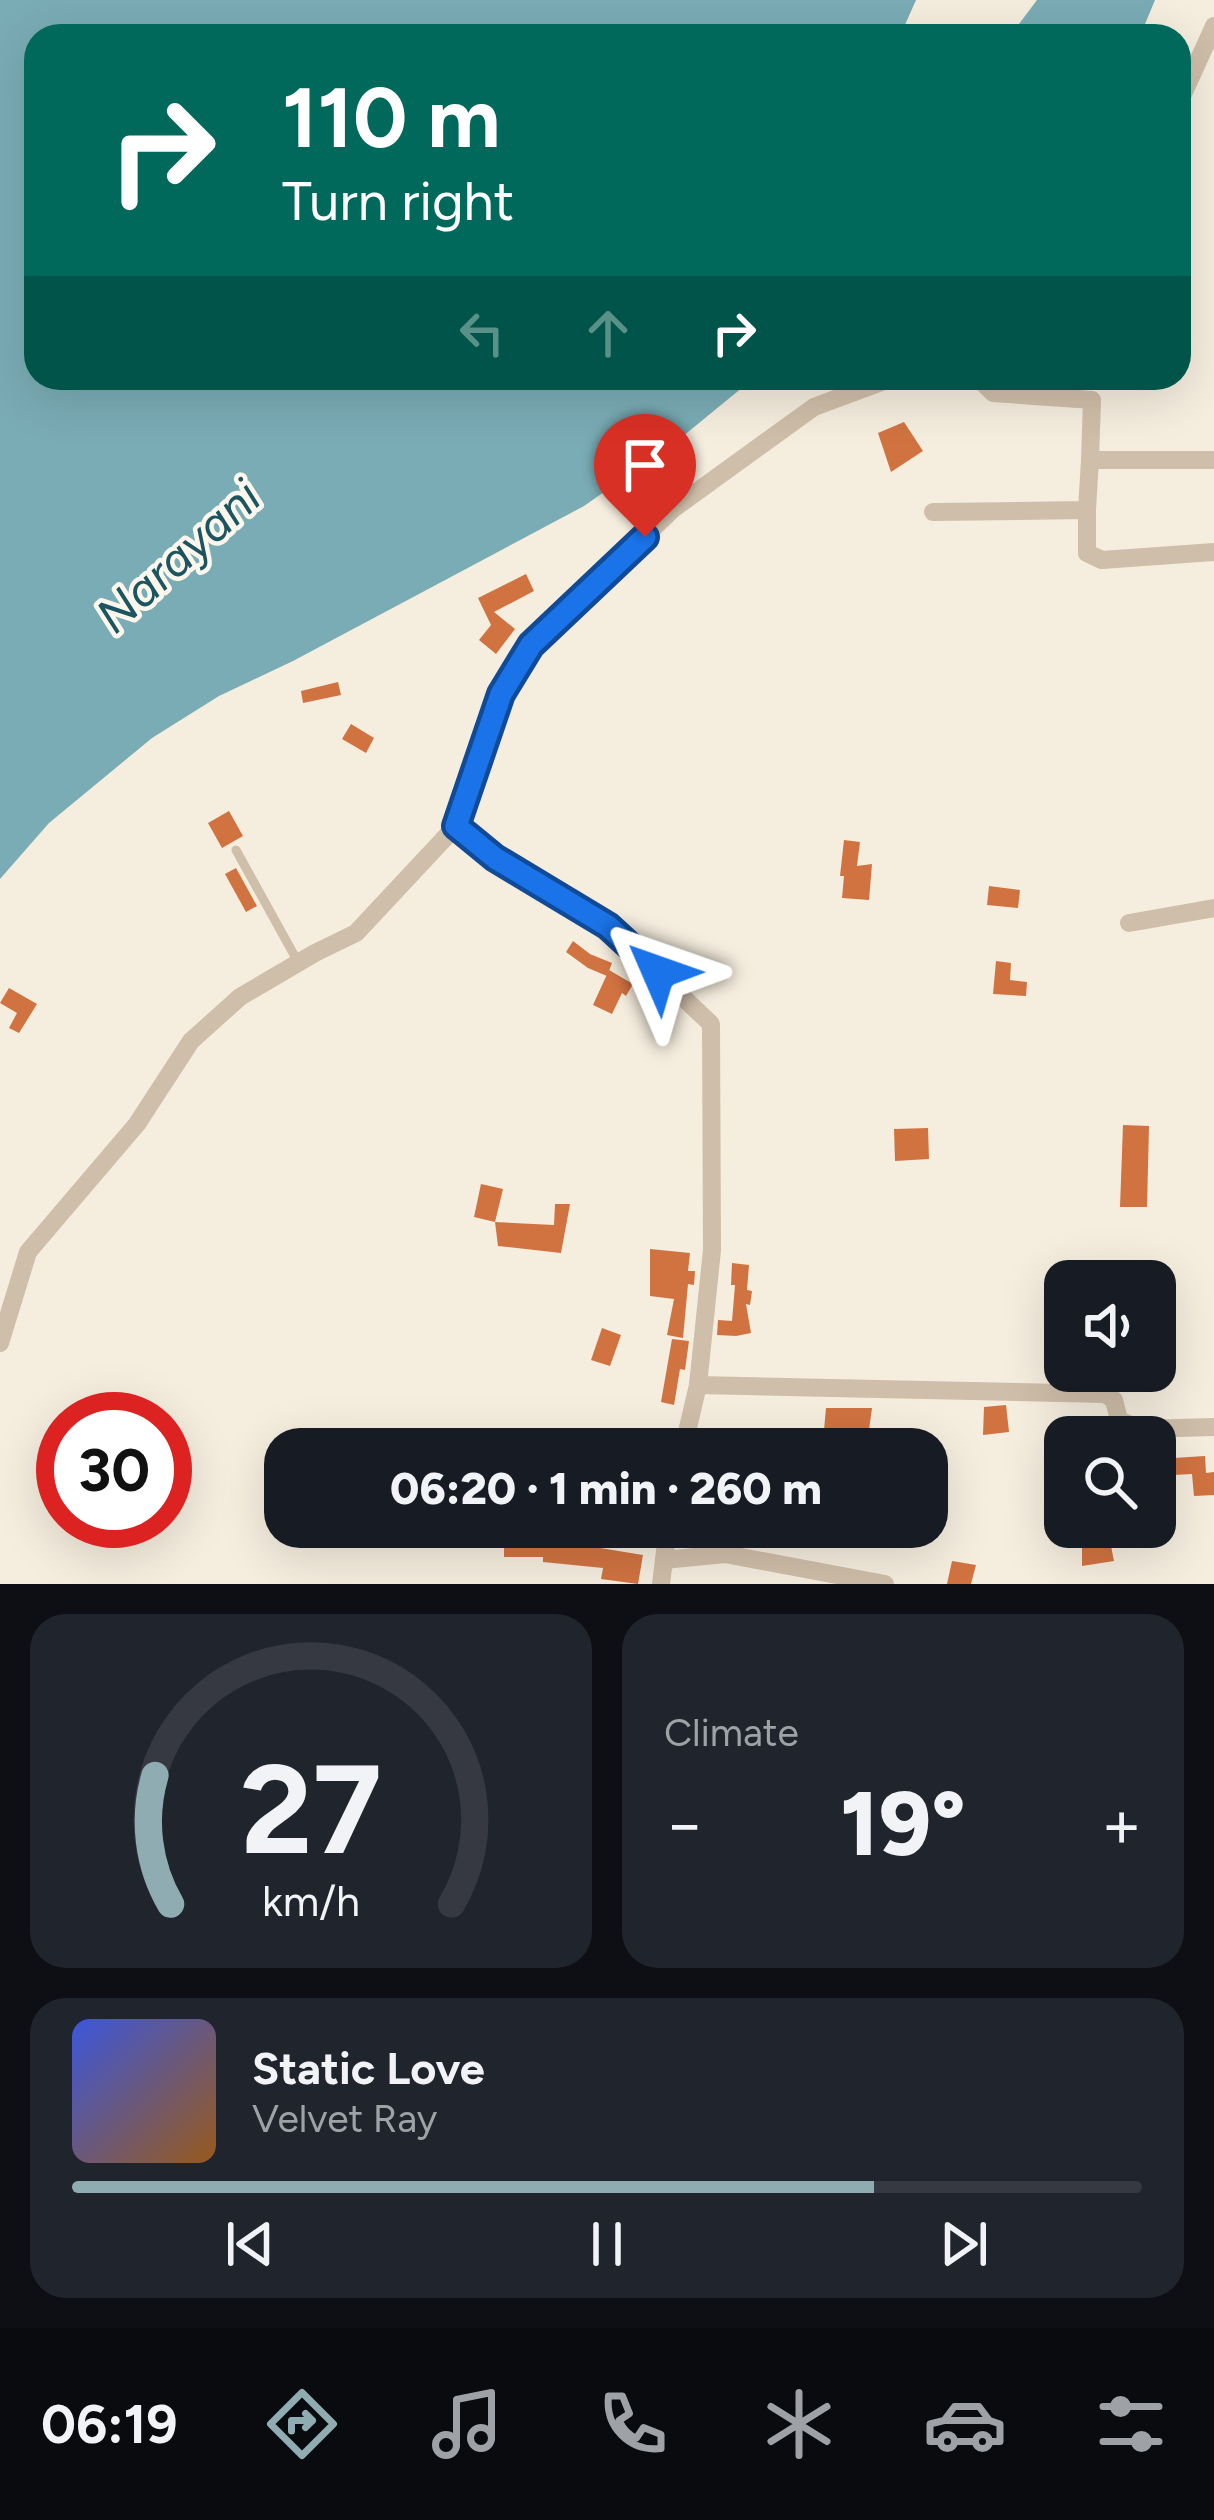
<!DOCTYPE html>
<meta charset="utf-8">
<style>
body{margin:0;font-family:Figtree,sans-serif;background:#20242c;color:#f1f3f6;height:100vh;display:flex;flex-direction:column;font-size:45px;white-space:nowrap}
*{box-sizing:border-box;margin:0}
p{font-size:39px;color:#9ea1a6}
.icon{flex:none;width:66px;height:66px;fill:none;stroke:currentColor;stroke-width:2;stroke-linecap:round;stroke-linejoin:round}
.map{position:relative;height:1584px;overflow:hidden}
.panel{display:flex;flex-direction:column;gap:30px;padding:30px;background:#0d0f14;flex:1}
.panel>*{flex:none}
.hud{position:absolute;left:24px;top:24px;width:1167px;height:366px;border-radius:36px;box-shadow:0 12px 48px #0002;background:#00695c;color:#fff;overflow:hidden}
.fabs{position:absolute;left:1044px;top:1260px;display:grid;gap:24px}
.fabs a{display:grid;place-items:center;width:132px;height:132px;border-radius:24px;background:#171b24;box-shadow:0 12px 48px #0002;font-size:60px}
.speed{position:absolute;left:36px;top:1392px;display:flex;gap:24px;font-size:60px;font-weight:700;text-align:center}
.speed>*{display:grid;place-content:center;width:156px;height:156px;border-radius:50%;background:#171b24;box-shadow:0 12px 48px #0002;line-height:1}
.speed .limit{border:18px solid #d22;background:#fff;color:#111}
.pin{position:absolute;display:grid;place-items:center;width:102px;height:102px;color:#fff;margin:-123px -51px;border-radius:50% 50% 50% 0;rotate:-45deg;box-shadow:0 0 12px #0007}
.pin .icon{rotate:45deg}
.me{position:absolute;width:132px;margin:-66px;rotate:313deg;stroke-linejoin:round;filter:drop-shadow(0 0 9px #0008)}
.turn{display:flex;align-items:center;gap:42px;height:252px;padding:0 60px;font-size:54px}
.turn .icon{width:156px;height:156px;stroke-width:2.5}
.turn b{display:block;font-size:84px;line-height:102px}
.lanes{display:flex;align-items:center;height:114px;padding:0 60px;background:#0003;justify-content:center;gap:60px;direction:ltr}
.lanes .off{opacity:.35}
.big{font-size:90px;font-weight:800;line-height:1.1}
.panel .widget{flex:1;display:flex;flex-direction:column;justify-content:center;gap:18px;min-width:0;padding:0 42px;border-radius:36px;background:#20242c}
.panel .dial{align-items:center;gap:0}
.dial svg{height:312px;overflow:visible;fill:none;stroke:#363941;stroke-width:7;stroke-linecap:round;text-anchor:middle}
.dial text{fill:#f1f3f6;stroke:none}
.song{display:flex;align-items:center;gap:36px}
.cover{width:144px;height:144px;border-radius:18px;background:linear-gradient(135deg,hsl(230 70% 55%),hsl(30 70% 35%))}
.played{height:12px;border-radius:6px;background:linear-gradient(90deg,#90acb3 75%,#363941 75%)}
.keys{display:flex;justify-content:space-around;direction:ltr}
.heat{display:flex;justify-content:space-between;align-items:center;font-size:66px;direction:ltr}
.panel .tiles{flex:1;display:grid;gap:30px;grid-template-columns:1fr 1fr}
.widget:last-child{grid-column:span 2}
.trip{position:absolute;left:264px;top:1428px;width:684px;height:120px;border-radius:36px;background:#171b24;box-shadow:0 12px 48px #0002;font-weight:800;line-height:120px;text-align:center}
.tab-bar{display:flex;height:192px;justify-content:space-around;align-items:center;background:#090b0e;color:#9ea1a6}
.tab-bar .icon{width:84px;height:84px}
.tab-bar .current{color:#90acb3}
.tab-bar b{font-size:54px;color:#f1f3f6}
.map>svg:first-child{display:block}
</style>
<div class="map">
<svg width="1214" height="1584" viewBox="0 0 1214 1584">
<rect width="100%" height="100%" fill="#f5edde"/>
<g fill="#7aacb5">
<path d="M0,0h916l-16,36h-864v342h718l-77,63 -93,65 -291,155 -74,35 -67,42 -103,85 -49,56z"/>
<path d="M1037,0h118l-15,36h-130z"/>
</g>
<g fill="#d17341">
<path d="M904,422l19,29 -32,21 -13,-39z"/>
<path d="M526,574l8,17 -40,21 21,17 -19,25 -17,-14 12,-15 -13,-27z"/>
<path d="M338,682l3,13 -38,8 -2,-12z"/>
<path d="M351,724l23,14 -8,15 -24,-14z"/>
<path d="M229,811l14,25 -21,12 -14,-25z"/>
<path d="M844,840l16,2 -3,24 15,-2 -3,36 -27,-2 2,-22h-4z"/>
<path d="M236,868l21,38 -11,6 -21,-38z"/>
<path d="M989,886l31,4 -2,18 -31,-3z"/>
<path d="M573,941l17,13 22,9 -5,13 -19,-8 -22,-16z"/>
<path d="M996,961l15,2 -1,17 17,2 -1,14 -33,-2z"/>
<path d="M609,970l24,14 -7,12 -4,-3 -10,21 -19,-9z"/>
<path d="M9,988l28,16 -18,29 -10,-5 8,-15 -17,-10z"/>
<path d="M1123,1125l26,1 -2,81h-27z"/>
<path d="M928,1128l1,31 -34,2 -1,-32z"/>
<path d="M481,1184l22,5 -8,33 -21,-5z"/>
<path d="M555,1204h15l-9,49 -63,-7 -3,-24 59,3z"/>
<path d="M650,1249l40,4 -2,18h7l-1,14 -6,-1 -5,54 -16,-3 7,-36 -24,-3z"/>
<path d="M732,1263l17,2 -2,25 5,1 -2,14 -4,-1 5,29 -15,3 -19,-1 1,-15 14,1 3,-36h-4z"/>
<path d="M602,1328l19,7 -11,31 -19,-6z"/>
<path d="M672,1339l17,2 -4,29 -5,-1 -6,36 -13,-3z"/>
<path d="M1006,1405l3,27 -26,3 1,-28z"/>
<path d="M826,1408h46l-4,29 -44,-7z"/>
<path d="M1205,1456l1,17 8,-1v23l-20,1 -2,-22 -18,1 -1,-17z"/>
<path d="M504,1527h31v14l59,4v2l49,8 -5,29 -37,-5 2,-11 -60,-6v-5h-39z"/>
<path d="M1109,1536l5,25 -32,5v-23z"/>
<path d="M952,1561l24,4 -5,19h-24z"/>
</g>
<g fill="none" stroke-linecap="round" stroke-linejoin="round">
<path stroke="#cfbea9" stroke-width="9" d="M236,850l62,112"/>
<g stroke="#cfbea9" stroke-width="18">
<path d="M1179,103l35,-77"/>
<path d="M978,378l15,15 99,7 -2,60h124"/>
<path d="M1087,510v43l15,7 112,-8"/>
<path d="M933,512l154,-2 3,-50"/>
<path d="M456,826l39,32 113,68 103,98 1,226 -14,135 -15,64"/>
<path d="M1129,923l85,-15"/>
<path d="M0,1343l28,-91 109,-128 54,-83 49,-44 75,-44 41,-20 100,-107 45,-132 30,-49 142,-136 141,-102 78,-29"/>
<path d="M698,1385l407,9 9,6 5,20 21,9 74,-2"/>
<path d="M664,1560l61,-6 160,30"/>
<path d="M661,1584l7,-57"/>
</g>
</g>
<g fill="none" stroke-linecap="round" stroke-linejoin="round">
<g stroke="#114b97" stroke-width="30">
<path id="route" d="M645,537l-114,108 -30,49 -45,132 39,32 113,68 50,46"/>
</g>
<use href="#route" stroke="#1a73e8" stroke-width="21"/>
</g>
<g text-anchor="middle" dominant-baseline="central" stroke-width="9" stroke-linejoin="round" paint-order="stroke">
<g font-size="48" font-style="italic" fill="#1a5561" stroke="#fcf6ec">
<text transform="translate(178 556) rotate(-42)">Narayani</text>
</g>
</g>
</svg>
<div class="fabs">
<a><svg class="icon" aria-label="sound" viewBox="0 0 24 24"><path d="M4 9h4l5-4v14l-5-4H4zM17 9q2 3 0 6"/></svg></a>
<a><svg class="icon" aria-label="search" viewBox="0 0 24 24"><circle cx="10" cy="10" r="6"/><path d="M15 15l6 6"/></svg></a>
</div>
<div class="speed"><div class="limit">30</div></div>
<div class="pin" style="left:645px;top:537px;background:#d93025"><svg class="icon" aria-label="arrive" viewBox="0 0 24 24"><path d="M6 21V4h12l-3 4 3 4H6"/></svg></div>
<svg class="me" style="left:658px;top:972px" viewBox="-20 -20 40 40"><path d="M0-17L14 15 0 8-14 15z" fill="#1a73e8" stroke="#fff" stroke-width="4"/></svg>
<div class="trip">06:20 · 1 min · 260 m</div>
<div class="hud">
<div class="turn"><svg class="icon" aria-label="right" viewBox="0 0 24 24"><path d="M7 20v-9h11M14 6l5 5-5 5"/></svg><div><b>110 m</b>Turn right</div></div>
<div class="lanes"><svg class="icon off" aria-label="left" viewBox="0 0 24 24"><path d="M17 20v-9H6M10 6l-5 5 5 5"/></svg><svg class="icon off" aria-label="ahead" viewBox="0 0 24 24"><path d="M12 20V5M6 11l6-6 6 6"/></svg><svg class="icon" aria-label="right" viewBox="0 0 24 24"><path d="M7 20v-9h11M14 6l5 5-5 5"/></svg></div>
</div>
</div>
<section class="panel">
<div class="tiles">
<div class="widget dial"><svg viewBox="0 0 100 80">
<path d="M14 69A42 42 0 1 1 86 69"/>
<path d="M14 69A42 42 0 0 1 10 36" stroke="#90acb3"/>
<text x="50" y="56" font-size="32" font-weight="700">27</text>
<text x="50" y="72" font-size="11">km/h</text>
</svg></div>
<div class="widget"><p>Climate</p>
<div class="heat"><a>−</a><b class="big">19°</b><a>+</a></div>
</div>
<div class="widget">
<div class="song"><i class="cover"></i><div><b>Static Love</b><p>Velvet Ray</p></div></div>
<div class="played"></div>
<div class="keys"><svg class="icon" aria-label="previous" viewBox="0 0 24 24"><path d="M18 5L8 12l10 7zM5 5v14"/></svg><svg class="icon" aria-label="pause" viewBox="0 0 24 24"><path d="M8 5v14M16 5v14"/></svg><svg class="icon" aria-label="next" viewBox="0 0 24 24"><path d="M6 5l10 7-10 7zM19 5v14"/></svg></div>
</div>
</div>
</section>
<nav class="tab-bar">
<b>06:19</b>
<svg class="icon current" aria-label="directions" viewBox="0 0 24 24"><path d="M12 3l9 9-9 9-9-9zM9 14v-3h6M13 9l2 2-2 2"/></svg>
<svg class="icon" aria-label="music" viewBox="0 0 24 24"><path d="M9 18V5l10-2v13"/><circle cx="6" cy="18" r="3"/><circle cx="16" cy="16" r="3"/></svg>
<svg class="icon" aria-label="phone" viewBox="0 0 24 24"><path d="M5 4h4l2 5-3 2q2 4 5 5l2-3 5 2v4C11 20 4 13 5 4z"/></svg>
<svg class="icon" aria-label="climate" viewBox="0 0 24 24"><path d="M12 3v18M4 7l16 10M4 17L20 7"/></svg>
<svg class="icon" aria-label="car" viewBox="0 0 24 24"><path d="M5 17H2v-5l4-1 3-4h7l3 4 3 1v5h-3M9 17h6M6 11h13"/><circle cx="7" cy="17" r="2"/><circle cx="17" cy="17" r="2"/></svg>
<svg class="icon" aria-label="filters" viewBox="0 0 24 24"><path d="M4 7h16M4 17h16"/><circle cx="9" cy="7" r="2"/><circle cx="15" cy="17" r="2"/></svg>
</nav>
